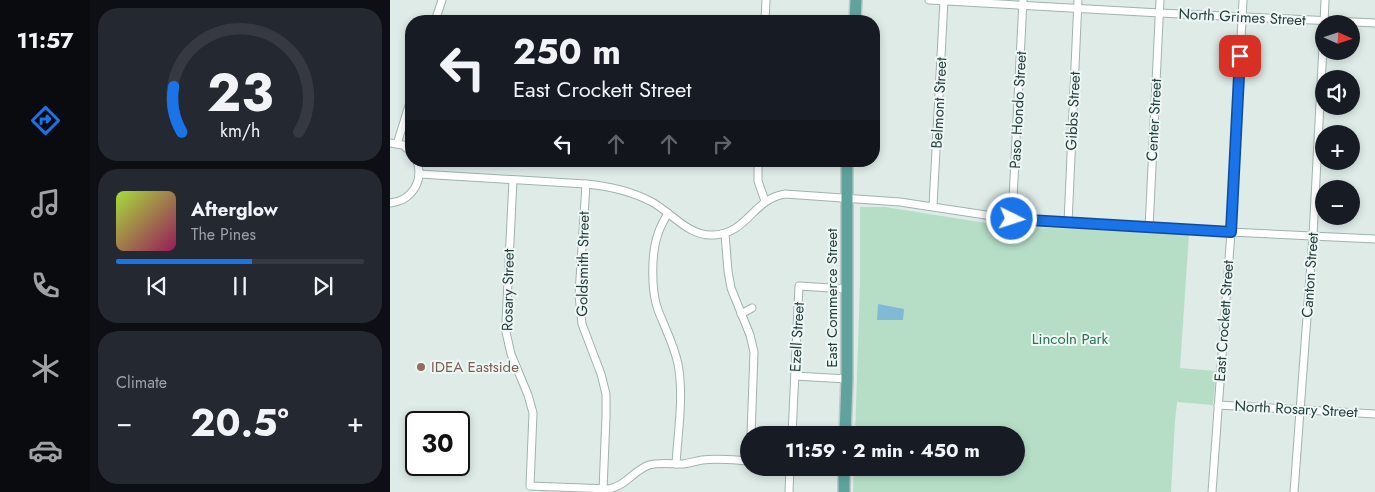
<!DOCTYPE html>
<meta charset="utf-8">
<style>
body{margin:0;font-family:Jost,sans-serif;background:#242831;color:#f1f3f6;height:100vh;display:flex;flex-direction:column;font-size:19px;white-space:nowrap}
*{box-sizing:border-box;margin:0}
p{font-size:16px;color:#9ea1a6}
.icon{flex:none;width:28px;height:28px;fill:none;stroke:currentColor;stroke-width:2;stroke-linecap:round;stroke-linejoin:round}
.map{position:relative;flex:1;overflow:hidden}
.sheet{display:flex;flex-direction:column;gap:8px;padding:8px;background:#0d0f14;width:300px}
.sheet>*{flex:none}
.guide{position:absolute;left:15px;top:15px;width:475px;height:152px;border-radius:20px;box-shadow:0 2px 8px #0003;background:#171b24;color:#f1f3f6;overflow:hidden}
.needle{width:32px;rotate:93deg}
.tools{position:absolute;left:925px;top:15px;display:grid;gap:10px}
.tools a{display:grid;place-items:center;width:45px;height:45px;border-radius:50%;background:#171b24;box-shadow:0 2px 8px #0003;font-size:25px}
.speed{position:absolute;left:15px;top:411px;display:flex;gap:10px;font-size:25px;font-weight:700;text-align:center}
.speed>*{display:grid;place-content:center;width:65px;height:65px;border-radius:50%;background:#171b24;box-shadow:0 2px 8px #0003;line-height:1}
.speed .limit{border:2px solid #111;border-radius:8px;background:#fff;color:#111}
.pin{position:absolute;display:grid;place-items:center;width:42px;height:42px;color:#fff;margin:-21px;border-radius:10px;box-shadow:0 2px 8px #0006}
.me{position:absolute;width:55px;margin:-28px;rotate:94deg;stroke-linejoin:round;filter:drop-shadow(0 0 4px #0008)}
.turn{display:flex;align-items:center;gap:18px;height:105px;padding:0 25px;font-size:22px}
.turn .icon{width:65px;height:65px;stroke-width:2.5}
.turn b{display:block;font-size:35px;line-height:42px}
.lanes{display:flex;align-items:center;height:48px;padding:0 25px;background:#0003;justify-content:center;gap:25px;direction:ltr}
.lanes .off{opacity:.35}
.big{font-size:38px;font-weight:700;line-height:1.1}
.sheet .card{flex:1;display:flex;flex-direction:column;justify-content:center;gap:8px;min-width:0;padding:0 18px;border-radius:20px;background:#242831}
.sheet .dial{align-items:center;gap:0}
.dial svg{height:130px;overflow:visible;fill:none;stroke:#363941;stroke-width:7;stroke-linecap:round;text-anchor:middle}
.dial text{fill:#f1f3f6;stroke:none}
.song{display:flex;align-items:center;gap:15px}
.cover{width:60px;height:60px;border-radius:8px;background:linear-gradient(135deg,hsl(80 70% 55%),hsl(330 70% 35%))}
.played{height:5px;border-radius:2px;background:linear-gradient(90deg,#1a73e8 55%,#363941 55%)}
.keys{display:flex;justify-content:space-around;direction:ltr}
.heat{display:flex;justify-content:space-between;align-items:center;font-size:28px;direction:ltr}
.trip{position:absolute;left:350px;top:426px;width:285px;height:50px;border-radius:25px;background:#171b24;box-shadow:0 2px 8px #0003;font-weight:700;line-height:50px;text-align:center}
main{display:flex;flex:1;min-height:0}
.dock{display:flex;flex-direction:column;width:90px;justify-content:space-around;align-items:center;background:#090b0e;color:#9ea1a6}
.dock .icon{width:35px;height:35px}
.dock .selected{color:#1a73e8}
.dock b{font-size:22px;color:#f1f3f6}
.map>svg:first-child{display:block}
</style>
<main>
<nav class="dock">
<b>11:57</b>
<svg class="icon selected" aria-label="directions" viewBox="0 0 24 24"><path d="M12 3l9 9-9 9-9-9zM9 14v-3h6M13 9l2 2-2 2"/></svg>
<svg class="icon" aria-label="music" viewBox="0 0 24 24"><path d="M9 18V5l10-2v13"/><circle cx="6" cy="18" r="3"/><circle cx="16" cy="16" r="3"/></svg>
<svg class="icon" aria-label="phone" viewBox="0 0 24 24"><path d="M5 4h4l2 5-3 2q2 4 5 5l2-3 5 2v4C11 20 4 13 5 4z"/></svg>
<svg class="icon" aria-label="climate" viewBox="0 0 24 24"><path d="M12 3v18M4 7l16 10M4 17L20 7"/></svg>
<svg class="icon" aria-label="car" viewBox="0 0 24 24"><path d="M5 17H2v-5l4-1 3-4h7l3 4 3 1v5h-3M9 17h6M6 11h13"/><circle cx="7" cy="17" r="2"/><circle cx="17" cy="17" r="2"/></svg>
</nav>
<section class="sheet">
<div class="card dial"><svg viewBox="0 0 100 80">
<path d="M14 69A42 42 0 1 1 86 69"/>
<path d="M14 69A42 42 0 0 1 9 41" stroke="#1a73e8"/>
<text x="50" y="56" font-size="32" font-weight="700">23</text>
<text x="50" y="72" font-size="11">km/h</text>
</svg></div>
<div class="card">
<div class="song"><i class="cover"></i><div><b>Afterglow</b><p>The Pines</p></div></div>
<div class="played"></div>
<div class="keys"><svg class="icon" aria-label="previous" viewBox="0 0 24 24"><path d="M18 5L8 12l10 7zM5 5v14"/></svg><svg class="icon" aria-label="pause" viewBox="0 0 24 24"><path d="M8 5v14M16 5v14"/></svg><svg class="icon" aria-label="next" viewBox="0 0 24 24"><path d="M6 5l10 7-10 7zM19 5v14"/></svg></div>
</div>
<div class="card"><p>Climate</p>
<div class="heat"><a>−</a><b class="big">20.5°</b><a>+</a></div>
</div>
</section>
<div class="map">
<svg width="985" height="492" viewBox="0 0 985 492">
<rect width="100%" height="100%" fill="#deebe7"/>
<path fill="#b6dec7" d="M470,207h25l120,19 184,8 -9,134 36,3 -3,34 -36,-3 -2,19 -4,71h-318l1,-24h162v-33h-161l5,-150z"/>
<path fill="#82b9d4" d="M488,304l26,5 -1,11h-26z"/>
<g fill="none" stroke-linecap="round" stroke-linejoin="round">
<g stroke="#a1b3af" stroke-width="9">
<g id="minor">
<path d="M539,0l231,13 215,10"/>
<path d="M45,21l7,-21"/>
<path d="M375,21l1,-21"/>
<path d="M934,24l1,-24"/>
<path d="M0,143l13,2 8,7"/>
<path d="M7,144l14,-45"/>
<path d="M368,161v20l7,20"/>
<path d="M29,174l167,10c23,2 45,7 66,18 20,11 37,35 62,33 34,-2 39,-36 71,-41l115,8 112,17 137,9 226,11"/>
<path d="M123,180l-7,142v10l5,22 17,41 5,18 -3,73 79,3c18,-4 24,-18 40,-24 10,-3 23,-1 34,-1 7,-1 13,-3 19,-4 16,-2 31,0 47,1"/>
<path d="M196,184l-7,111 3,29 19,50 5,20v23l-3,73"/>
<path d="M0,203c21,-2 34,-21 27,-42"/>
<path d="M543,206l11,-206"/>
<path d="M278,213c-4,7 -8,14 -10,21 -7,19 -7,57 0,76 7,18 16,35 20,54 6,32 0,67 -2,100"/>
<path d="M622,219l11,-219"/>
<path d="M678,223l10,-223"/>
<path d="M759,228l11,-228"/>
<path d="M335,234l3,37 3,17 19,47 4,17 -3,83"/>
<path d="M351,314l11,-6"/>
<path d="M405,376l52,3"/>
<path d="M828,405l157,9"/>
<path d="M402,435l7,-149 48,3"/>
<path d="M399,492l1,-24"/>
<path d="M822,492l19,-260 12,-232"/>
<path d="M904,492l19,-256 11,-208"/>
</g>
</g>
<g stroke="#c0c8c8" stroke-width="14">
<g id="primary">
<path d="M465,21l1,-21"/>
<path d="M455,435l2,-56v-218"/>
<path d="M454,492v-24"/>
</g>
</g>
<use href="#minor" stroke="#fff" stroke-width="7"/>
<use href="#primary" stroke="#60a39d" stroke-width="11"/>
</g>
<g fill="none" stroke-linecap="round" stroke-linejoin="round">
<g stroke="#114b97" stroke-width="12">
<path id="route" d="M622,219l219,13 9,-176"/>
</g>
<use href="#route" stroke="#1a73e8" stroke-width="9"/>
</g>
<circle fill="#8d6e63" stroke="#eff7f5" stroke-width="2" cx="31" cy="367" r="5"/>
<g text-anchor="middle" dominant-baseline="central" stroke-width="4" stroke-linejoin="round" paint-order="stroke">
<g font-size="15" fill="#1f3c39" stroke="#eff7f5">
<text transform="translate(852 17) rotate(3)">North Grimes Street</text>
<text transform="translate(549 103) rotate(-87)">Belmont Street</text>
<text transform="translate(628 110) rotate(-87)">Paso Hondo Street</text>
<text transform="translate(683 111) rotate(-87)">Gibbs Street</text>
<text transform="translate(764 120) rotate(-87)">Center Street</text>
<text transform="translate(193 264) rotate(-89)">Goldsmith Street</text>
<text transform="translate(920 275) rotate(-86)">Canton Street</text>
<text transform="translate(118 290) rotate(-89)">Rosary Street</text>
<text transform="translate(442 298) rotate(-90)">East Commerce Street</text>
<text transform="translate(834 321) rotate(-86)">East Crockett Street</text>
<text transform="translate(407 337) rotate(-87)">Ezell Street</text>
<text transform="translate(906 409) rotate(3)">North Rosary Street</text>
</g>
<g font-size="15" fill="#277452" stroke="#eff7f5">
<text x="680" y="339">Lincoln Park</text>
</g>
<g font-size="15" fill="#785e54" stroke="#eff7f5" text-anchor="start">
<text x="41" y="367">IDEA Eastside</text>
</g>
</g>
</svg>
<div class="tools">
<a><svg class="needle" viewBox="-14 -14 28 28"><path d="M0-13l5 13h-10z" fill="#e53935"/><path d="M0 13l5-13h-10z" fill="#9ea1a6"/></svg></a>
<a><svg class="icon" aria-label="sound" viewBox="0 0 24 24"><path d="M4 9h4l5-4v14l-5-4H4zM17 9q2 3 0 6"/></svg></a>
<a>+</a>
<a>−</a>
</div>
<div class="speed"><div class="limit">30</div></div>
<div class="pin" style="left:850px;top:56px;background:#d93025"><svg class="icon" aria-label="arrive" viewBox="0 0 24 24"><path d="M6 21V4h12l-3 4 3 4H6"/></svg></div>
<svg class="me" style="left:622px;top:219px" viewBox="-20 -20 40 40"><circle r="17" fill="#1a73e8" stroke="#fff" stroke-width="3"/><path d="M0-11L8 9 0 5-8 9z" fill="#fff"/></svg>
<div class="trip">11:59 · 2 min · 450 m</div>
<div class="guide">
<div class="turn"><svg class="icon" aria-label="left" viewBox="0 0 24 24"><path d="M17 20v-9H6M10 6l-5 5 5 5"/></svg><div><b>250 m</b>East Crockett Street</div></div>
<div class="lanes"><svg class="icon" aria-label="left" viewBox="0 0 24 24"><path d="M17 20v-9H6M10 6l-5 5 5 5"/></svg><svg class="icon off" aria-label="ahead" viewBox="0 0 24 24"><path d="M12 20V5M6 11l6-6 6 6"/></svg><svg class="icon off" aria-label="ahead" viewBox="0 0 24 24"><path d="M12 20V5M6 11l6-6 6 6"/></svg><svg class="icon off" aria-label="right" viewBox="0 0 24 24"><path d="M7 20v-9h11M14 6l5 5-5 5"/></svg></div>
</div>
</div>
</main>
